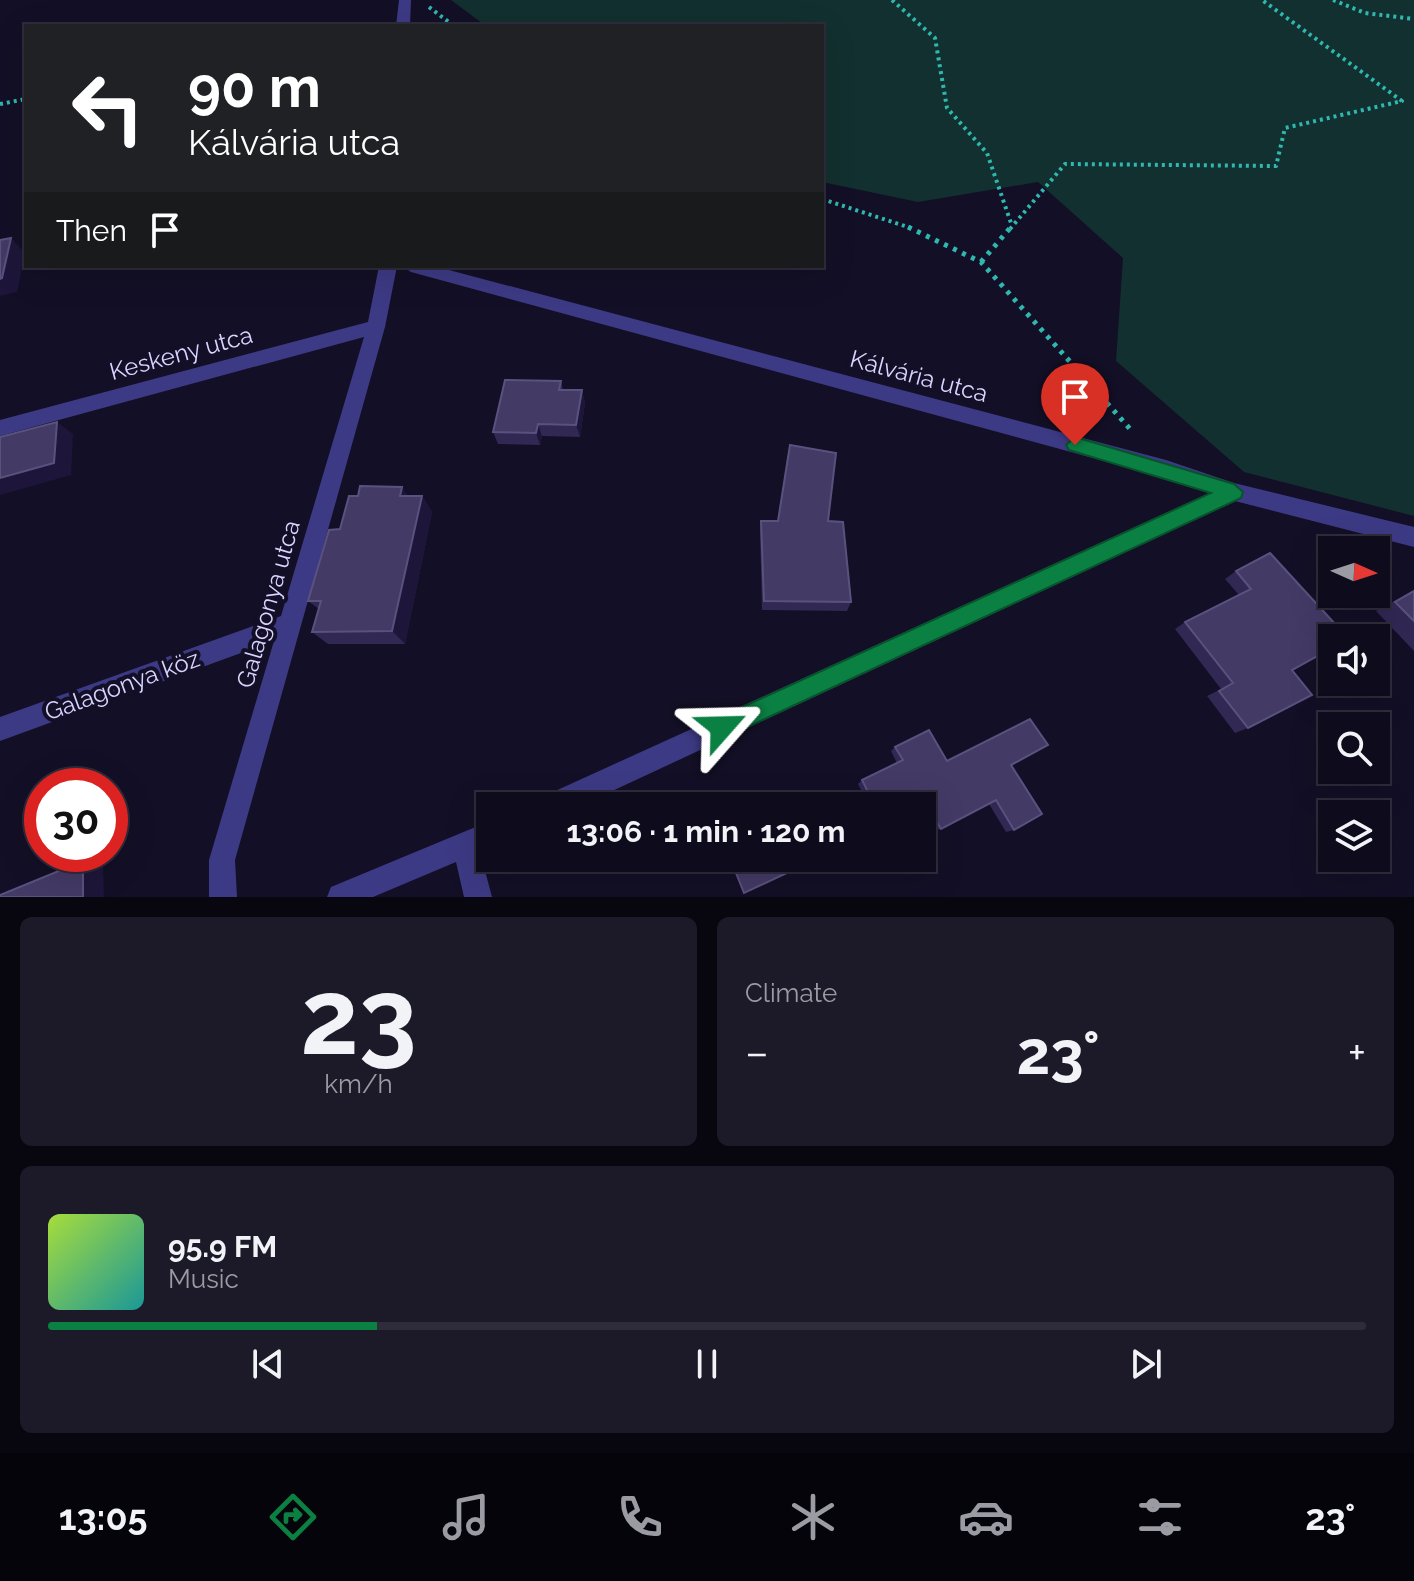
<!DOCTYPE html>
<meta charset="utf-8">
<style>
body{margin:0;font-family:Raleway,sans-serif;background:#1c1929;color:#f1f3f6;height:100vh;display:flex;flex-direction:column;font-size:30px;white-space:nowrap}
*{box-sizing:border-box;margin:0}
p{font-size:26px;color:#9b9ba3}
.icon{flex:none;width:44px;height:44px;fill:none;stroke:currentColor;stroke-width:2;stroke-linecap:round;stroke-linejoin:round}
.map{position:relative;height:897px;overflow:hidden}
.drawer{display:flex;flex-direction:column;gap:20px;padding:20px;background:#08060f;flex:1}
.drawer>*{flex:none}
.hud{position:absolute;left:24px;top:24px;width:800px;height:244px;border-radius:0px;box-shadow:0 8px 32px #0002,0 0 0 2px #2e2b3b;background:#202124;color:#fff;overflow:hidden}
.needle{width:52px;rotate:93deg}
.tools{position:absolute;left:1318px;top:536px;display:grid;gap:16px}
.tools a{display:grid;place-items:center;width:72px;height:72px;border-radius:0px;background:#0e0b1c;box-shadow:0 8px 32px #0002,0 0 0 2px #2e2b3b;font-size:40px}
.speed{position:absolute;left:24px;top:768px;display:flex;gap:16px;font-size:40px;font-weight:700;text-align:center}
.speed>*{display:grid;place-content:center;width:104px;height:104px;border-radius:50%;background:#0e0b1c;box-shadow:0 8px 32px #0002,0 0 0 2px #2e2b3b;line-height:1}
.speed .limit{border:12px solid #d22;background:#fff;color:#111}
.pin{position:absolute;display:grid;place-items:center;width:68px;height:68px;color:#fff;margin:-82px -34px;border-radius:50% 50% 50% 0;rotate:-45deg;box-shadow:0 0 8px #0007}
.pin .icon{rotate:45deg}
.me{position:absolute;width:88px;margin:-44px;rotate:65deg;stroke-linejoin:round;filter:drop-shadow(0 0 6px #0008)}
.turn{display:flex;align-items:center;gap:28px;height:168px;padding:0 32px;font-size:36px}
.turn .icon{width:104px;height:104px;stroke-width:2.5}
.turn b{display:block;font-size:56px;line-height:68px}
.then{display:flex;align-items:center;height:76px;padding:0 32px;background:#0003;gap:16px;font-size:30px}
.big{font-size:60px;font-weight:700;line-height:1.1}
.drawer .card{flex:1;display:flex;flex-direction:column;justify-content:center;gap:12px;min-width:0;padding:0 28px;border-radius:12px;background:#1c1929}
.drawer .dial{align-items:center;gap:0}
.dial b{font-size:104px;line-height:1}
.song{display:flex;align-items:center;gap:24px}
.cover{width:96px;height:96px;border-radius:12px;background:linear-gradient(135deg,hsl(80 70% 55%),hsl(180 70% 35%))}
.played{height:8px;border-radius:4px;background:linear-gradient(90deg,#0b8043 25%,#2e2b3b 25%)}
.keys{display:flex;justify-content:space-around;direction:ltr}
.heat{display:flex;justify-content:space-between;align-items:center;font-size:44px;direction:ltr}
.drawer .tiles{flex:1;display:grid;gap:20px;grid-template-columns:1fr 1fr}
.card:last-child{grid-column:span 2}
.trip{position:absolute;left:476px;top:792px;width:460px;height:80px;border-radius:0px;background:#0e0b1c;box-shadow:0 8px 32px #0002,0 0 0 2px #2e2b3b;font-weight:700;line-height:80px;text-align:center}
.dock{display:flex;height:128px;justify-content:space-around;align-items:center;background:#06040b;color:#9b9ba3}
.dock .icon{width:56px;height:56px}
.dock .selected{color:#0b8043}
.dock b{font-size:36px;color:#f1f3f6}
.map>svg:first-child{display:block}
</style>
<div class="map">
<svg width="1414" height="897" viewBox="0 0 1414 897">
<rect width="100%" height="100%" fill="#130f26"/>
<path fill="#12302f" d="M451,0h963v516l-170,-44 -128,-111 7,-103 -85,-76 -120,20 -96,-20v-156h-336z"/>
<g fill="none" stroke-linecap="round" stroke-linejoin="round">
<g stroke="#2fb8b0" stroke-width="4" stroke-dasharray="3 4" stroke-linecap="butt">
<path d="M892,0l43,38 12,70 40,45 25,73"/>
<path d="M1333,0l32,13 49,6"/>
<path d="M429,7l25,19"/>
<path d="M0,104l26,-5"/>
<path d="M822,199l92,30"/>
<path d="M1010,229l55,-65 211,2 9,-38 117,-27 -140,-101"/>
</g>
<g stroke="#2fb8b0" stroke-width="5" stroke-dasharray="4 6" stroke-linecap="butt">
<path d="M908,227l73,35 150,168"/>
<path d="M981,262l30,-35"/>
</g>
<g fill="#3d3a85" fill-rule="evenodd">
<path d="M399,0h12l-1,26h-14z"/>
<path d="M379,266h18l-12,61 -150,533 2,37h-28v-37l65,-219 -274,100v-24l281,-101 83,-279 -364,99v-16l368,-98z"/>
<path d="M402,266h32l732,194 68,23 180,44v20l-179,-46 -655,305h-42l4,-9 668,-304 -44,-15 -755,-206z"/>
<path d="M490,821v26l-10,5 12,45h-28l-8,-35 -83,35h-46l4,-10z"/>
</g>
</g>
<g fill="#312854">
<path d="M561,381l2,9h19l3,13 -5,34 -38,-1 -2,9 -42,-1 -5,-12z"/>
<path d="M409,496h13l10,16 -27,132h-77l-16,-12 7,-23 -11,-8 32,-72z"/>
<path d="M761,521h67l23,81 -4,9 -85,-1 -2,-79z"/>
<path d="M1270,553l22,117 -44,58 -13,5 -28,-37 14,-7 -46,-60 10,-7 54,-27 -14,-16 11,-8z"/>
<path d="M1414,590v61l-38,-40z"/>
<path d="M895,747l52,14 64,4 3,65 -8,2 -17,-28 -55,28 -12,-26h-53l-11,-22 4,-4 35,-17 -6,-12z"/>
</g>
<g fill="#1d163a">
<path d="M11,238l14,15 -8,39 -17,4v-17z"/>
<path d="M582,390l3,13 -5,34 -4,-12z"/>
<path d="M57,422l16,12 -2,41 -71,20v-17z"/>
<path d="M538,424l4,12 -2,9 -4,-12z"/>
<path d="M402,487l11,16 -13,-7z"/>
<path d="M422,496l10,16 -27,132 -13,-13z"/>
<path d="M83,861l20,2 1,34h-21z"/>
</g>
<g fill="#433a66" stroke="#5a527e" stroke-width="2">
<path d="M11,238l-9,40 -2,1v-39z"/>
<path d="M505,380l56,1 -2,9h23l-6,35 -38,-1 -2,9 -43,-1z"/>
<path d="M57,422l-3,41 -54,15v-41z"/>
<path d="M790,445l46,8 -8,68 15,1 8,80 -87,-1 -3,-80h17z"/>
<path d="M360,486l42,1 -2,9h22l-30,135 -80,1 9,-31h-13l21,-71 11,-1 9,-33h9z"/>
<path d="M1270,553l78,85h-16v10l-40,22 20,25 -64,33 -29,-37 14,-8 -48,-61 66,-33 -15,-18z"/>
<path d="M1414,591v30l-19,-19z"/>
<path d="M1030,719l18,26 -37,20 31,49 -28,16 -18,-30 -55,29 -6,-10 -13,7v-20h-47l-13,-26 41,-20 -8,-13 34,-17 18,31z"/>
<path d="M730,858h53l6,14 -45,21z"/>
<path d="M83,861v36h-83v-2z"/>
</g>
<path fill="#0b8043" stroke="#07532c" stroke-width="2" d="M1075,437l159,47 9,8 -2,6 -511,237 -8,4 -8,-4 -3,-8 3,-7 497,-227 -142,-43 -3,-5z"/>
<g text-anchor="middle" dominant-baseline="central" stroke-width="8" stroke-linejoin="round" paint-order="stroke">
<g font-size="24" fill="#d9d4ff" stroke="#130f26">
<text transform="translate(181 353) rotate(-15)">Keskeny utca</text>
<text transform="translate(919 376) rotate(15)">Kálvária utca</text>
<text transform="translate(268 604) rotate(-74)">Galagonya utca</text>
<text transform="translate(122 685) rotate(-20)">Galagonya köz</text>
</g>
</g>
</svg>
<div class="tools">
<a><svg class="needle" viewBox="-14 -14 28 28"><path d="M0-13l5 13h-10z" fill="#e53935"/><path d="M0 13l5-13h-10z" fill="#9b9ba3"/></svg></a>
<a><svg class="icon" aria-label="sound" viewBox="0 0 24 24"><path d="M4 9h4l5-4v14l-5-4H4zM17 9q2 3 0 6"/></svg></a>
<a><svg class="icon" aria-label="search" viewBox="0 0 24 24"><circle cx="10" cy="10" r="6"/><path d="M15 15l6 6"/></svg></a>
<a><svg class="icon" aria-label="layers" viewBox="0 0 24 24"><path d="M12 4l9 5-9 5-9-5zM3 14l9 5 9-5"/></svg></a>
</div>
<div class="speed"><div class="limit">30</div></div>
<div class="pin" style="left:1075px;top:445px;background:#d93025"><svg class="icon" aria-label="arrive" viewBox="0 0 24 24"><path d="M6 21V4h12l-3 4 3 4H6"/></svg></div>
<svg class="me" style="left:722px;top:727px" viewBox="-20 -20 40 40"><path d="M0-17L14 15 0 8-14 15z" fill="#0b8043" stroke="#fff" stroke-width="4"/></svg>
<div class="trip">13:06 · 1 min · 120 m</div>
<div class="hud">
<div class="turn"><svg class="icon" aria-label="left" viewBox="0 0 24 24"><path d="M17 20v-9H6M10 6l-5 5 5 5"/></svg><div><b>90 m</b>Kálvária utca</div></div>
<div class="then">Then<svg class="icon" aria-label="arrive" viewBox="0 0 24 24"><path d="M6 21V4h12l-3 4 3 4H6"/></svg></div>
</div>
</div>
<section class="drawer">
<div class="tiles">
<div class="card dial"><b>23</b><p>km/h</p></div>
<div class="card"><p>Climate</p>
<div class="heat"><a>−</a><b class="big">23°</b><a>+</a></div>
</div>
<div class="card">
<div class="song"><i class="cover"></i><div><b>95.9 FM</b><p>Music</p></div></div>
<div class="played"></div>
<div class="keys"><svg class="icon" aria-label="previous" viewBox="0 0 24 24"><path d="M18 5L8 12l10 7zM5 5v14"/></svg><svg class="icon" aria-label="pause" viewBox="0 0 24 24"><path d="M8 5v14M16 5v14"/></svg><svg class="icon" aria-label="next" viewBox="0 0 24 24"><path d="M6 5l10 7-10 7zM19 5v14"/></svg></div>
</div>
</div>
</section>
<nav class="dock">
<b>13:05</b>
<svg class="icon selected" aria-label="directions" viewBox="0 0 24 24"><path d="M12 3l9 9-9 9-9-9zM9 14v-3h6M13 9l2 2-2 2"/></svg>
<svg class="icon" aria-label="music" viewBox="0 0 24 24"><path d="M9 18V5l10-2v13"/><circle cx="6" cy="18" r="3"/><circle cx="16" cy="16" r="3"/></svg>
<svg class="icon" aria-label="phone" viewBox="0 0 24 24"><path d="M5 4h4l2 5-3 2q2 4 5 5l2-3 5 2v4C11 20 4 13 5 4z"/></svg>
<svg class="icon" aria-label="climate" viewBox="0 0 24 24"><path d="M12 3v18M4 7l16 10M4 17L20 7"/></svg>
<svg class="icon" aria-label="car" viewBox="0 0 24 24"><path d="M5 17H2v-5l4-1 3-4h7l3 4 3 1v5h-3M9 17h6M6 11h13"/><circle cx="7" cy="17" r="2"/><circle cx="17" cy="17" r="2"/></svg>
<svg class="icon" aria-label="filters" viewBox="0 0 24 24"><path d="M4 7h16M4 17h16"/><circle cx="9" cy="7" r="2"/><circle cx="15" cy="17" r="2"/></svg>
<b>23°</b>
</nav>
